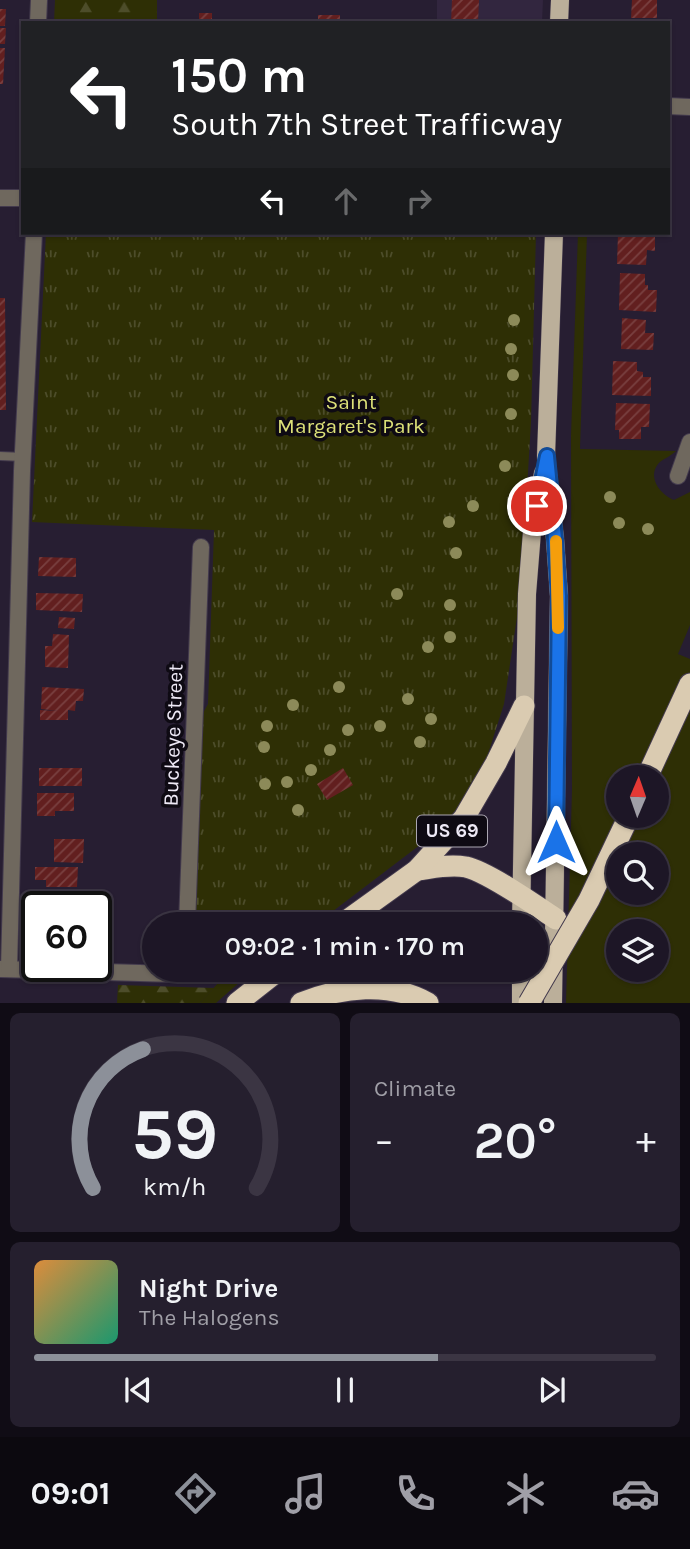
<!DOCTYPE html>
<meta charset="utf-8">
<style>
body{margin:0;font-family:Karla,sans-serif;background:#251f2e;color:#f1f3f6;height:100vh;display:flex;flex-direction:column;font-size:26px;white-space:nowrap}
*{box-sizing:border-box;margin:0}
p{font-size:23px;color:#a09fa7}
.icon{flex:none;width:38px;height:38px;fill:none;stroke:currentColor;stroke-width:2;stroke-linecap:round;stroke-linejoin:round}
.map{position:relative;height:1003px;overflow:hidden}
.drawer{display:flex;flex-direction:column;gap:10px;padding:10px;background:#100c15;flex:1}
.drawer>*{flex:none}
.hud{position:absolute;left:21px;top:21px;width:649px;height:214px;border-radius:0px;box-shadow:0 2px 5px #0004,0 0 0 2px #3b3543;background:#202124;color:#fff;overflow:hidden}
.needle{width:46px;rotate:2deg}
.fabs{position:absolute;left:606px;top:765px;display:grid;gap:14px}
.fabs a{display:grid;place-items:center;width:63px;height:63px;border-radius:50%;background:#1d1626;box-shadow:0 2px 5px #0004,0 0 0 2px #3b3543;font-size:35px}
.speed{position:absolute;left:21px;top:891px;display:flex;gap:14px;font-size:35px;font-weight:700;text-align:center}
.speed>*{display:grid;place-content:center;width:91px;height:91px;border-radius:50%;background:#1d1626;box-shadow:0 2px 5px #0004,0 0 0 2px #3b3543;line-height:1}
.speed .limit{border:4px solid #111;border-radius:10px;background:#fff;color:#111}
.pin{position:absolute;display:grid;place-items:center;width:60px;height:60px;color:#fff;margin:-30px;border:4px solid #fff;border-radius:50%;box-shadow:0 2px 7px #0007}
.me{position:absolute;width:77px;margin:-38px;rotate:0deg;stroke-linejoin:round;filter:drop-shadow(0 0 5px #0008)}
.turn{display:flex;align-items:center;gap:24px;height:147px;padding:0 35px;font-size:32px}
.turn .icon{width:91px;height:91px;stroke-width:2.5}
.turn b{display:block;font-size:49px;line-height:60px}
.lanes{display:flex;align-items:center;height:66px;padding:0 35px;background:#0003;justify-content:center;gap:35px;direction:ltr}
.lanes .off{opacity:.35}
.big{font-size:52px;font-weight:600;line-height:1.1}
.drawer .card{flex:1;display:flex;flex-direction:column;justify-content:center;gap:10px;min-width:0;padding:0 24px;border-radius:10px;background:#251f2e}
.drawer .dial{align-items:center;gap:0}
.dial svg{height:182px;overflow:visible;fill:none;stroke:#3b3543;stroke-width:7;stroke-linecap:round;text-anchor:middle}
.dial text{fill:#f1f3f6;stroke:none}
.song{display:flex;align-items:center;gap:21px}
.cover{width:84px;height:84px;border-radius:10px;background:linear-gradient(135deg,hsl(30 70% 55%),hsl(160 70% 35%))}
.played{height:7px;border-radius:4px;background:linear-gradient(90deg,#8c9099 65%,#3b3543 65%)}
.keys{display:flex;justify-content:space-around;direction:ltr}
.heat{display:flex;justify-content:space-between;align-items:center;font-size:38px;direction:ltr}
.drawer .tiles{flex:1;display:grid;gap:10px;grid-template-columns:1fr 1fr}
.card:last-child{grid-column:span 2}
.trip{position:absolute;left:142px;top:912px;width:406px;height:70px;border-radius:35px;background:#1d1626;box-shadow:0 2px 5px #0004,0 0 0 2px #3b3543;font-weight:600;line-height:70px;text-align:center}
.tabs{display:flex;height:112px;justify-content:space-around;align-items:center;background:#0c090f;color:#a09fa7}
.tabs .icon{width:49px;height:49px}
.tabs .on{color:#8c9099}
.tabs b{font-size:32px;color:#f1f3f6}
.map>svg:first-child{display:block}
</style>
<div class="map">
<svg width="690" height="1003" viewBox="0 0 690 1003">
<defs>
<pattern id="forest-firs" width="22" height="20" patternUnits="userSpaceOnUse" patternTransform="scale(1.75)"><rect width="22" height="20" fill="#2e2f05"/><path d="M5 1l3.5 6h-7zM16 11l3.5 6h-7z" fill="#4d4d2a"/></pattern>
<pattern id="park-tufts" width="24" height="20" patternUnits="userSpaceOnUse" patternTransform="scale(1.75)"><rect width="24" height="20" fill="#2e2f05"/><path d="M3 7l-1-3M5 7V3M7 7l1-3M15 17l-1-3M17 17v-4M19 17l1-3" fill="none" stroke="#4d4d2a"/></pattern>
<pattern id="building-hatch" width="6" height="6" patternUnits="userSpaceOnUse" patternTransform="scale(1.75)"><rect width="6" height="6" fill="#621f1f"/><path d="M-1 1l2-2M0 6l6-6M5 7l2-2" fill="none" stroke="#794040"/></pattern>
</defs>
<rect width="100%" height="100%" fill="#271e32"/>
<path fill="#32263f" d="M437,0h106l-1,23h-105z"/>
<g fill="#2e2f05" fill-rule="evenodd">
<path d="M578,233h9l-7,216 96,2c-6,6 -14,8 -18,13 -11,14 3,31 16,36l16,-8v133l-12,29 12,5v344h-124l6,-213 -1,-354zM618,777h38v39h-38zM618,854h38v38h-38zM618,931h38v39h-38z"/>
<path d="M228,972l13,9 -25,22h-16z"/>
</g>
<g fill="url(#forest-firs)">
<path d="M55,0h102v23h-103z"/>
<path d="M118,985l96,3 -14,15h-83z"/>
</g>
<path fill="url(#park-tufts)" d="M46,233h490l-5,189 -10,168 -17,114 -17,53 -23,45 -27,30 -121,92h-122l8,-209 6,-11 6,-174 -182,-8z"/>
<g fill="url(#building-hatch)">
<path d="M452,0h27l-1,23h-27z"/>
<path d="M632,0h25v18h-26z"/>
<path d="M0,9h6l-1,17h-5z"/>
<rect x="199" y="13" width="13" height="10"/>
<rect x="318" y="15" width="22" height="8"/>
<path d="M0,28h6l-1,16h-5z"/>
<path d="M0,48h5l-2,36h-3z"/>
<path d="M618,233h37v18l-8,-1 -1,15 -29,-1z"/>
<path d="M620,273l25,1v11h3v5h9l-1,22 -37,-2z"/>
<path d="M0,298h5l1,112h-6z"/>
<path d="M622,318l24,2 -1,13h9l-1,17 -32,-1z"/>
<path d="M613,361l24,1v9l6,1v5h8v19l-39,-1z"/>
<path d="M616,403l34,1 -1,23h-8v12h-22v-9h-4z"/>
<path d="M39,557l37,1v19l-38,-1z"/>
<path d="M36,593l47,1 -1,18 -46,-2z"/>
<path d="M59,617l16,1 -1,11 -16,-1z"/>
<path d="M53,634l16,1 -1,33 -23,-1v-21h7z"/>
<path d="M42,687l42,2 -1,12h-7l-1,10 -7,-1v10h-28v-10l18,1 -17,-2z"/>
<rect x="39" y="768" width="43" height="18"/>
<path d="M343,768l10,17 -26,15 -10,-16z"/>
<path d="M37,793h37v18h-19v5h-18z"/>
<path d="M54,839h30l-1,24 -29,-1z"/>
<path d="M35,867h43l-1,20h-31v-7h-11z"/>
</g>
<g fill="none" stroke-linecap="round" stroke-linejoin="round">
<g stroke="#433a4d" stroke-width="10">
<path id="service" d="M0,456l23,1"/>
</g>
<g stroke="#433a4d" stroke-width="18">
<g id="minor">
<path d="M38,23l1,-23"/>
<path d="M668,106l22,1"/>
<path d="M0,198h23"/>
<path d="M678,476l12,-34"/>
<path d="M187,924l14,-377"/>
<path d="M0,969l174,5 12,-4"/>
<path d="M9,969l13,-498 12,-238"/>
</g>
</g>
<g stroke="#433a4d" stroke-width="19">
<g id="primary">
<path d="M559,23l1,-23"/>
<path d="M521,924l6,-330 5,-62 11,-59"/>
<path d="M521,1003v-33"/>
<path d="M553,1003l6,-407 -4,-57 -9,-83 8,-223"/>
</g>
</g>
<g stroke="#433a4d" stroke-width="23">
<g id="motorway">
<path d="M647,777l43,-93"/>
<path d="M417,870c16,-2 32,-6 49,-3 22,5 69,38 90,52"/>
<path d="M342,924l75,-54 47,-52 32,-55 28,-57"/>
<path d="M237,1003l42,-33"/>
<path d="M301,1003c40,-16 89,-22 127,0"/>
</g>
</g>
<use href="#service" stroke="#6f685e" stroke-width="8"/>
<use href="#minor" stroke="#6f685e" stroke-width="16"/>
<use href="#primary" stroke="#bbaf9a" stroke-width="18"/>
<use href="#motorway" stroke="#dacbb1" stroke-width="21"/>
<g stroke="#433a4d" stroke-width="23" stroke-linecap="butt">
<path id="motorway-bridge" d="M529,1003l60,-103 40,-84"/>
</g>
<use href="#motorway-bridge" stroke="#dacbb1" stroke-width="21"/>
</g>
<g fill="#8c8a59">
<circle cx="514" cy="320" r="6"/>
<circle cx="511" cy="349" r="6"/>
<circle cx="513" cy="375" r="6"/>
<circle cx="511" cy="414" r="6"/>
<circle cx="505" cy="466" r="6"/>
<circle cx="610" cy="497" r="6"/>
<circle cx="473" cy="506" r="6"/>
<circle cx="449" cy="522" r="6"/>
<circle cx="619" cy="523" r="6"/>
<circle cx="648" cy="529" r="6"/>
<circle cx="456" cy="553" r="6"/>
<circle cx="397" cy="594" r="6"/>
<circle cx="450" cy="605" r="6"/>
<circle cx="450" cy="637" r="6"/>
<circle cx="428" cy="647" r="6"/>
<circle cx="339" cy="687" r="6"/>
<circle cx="408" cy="699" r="6"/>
<circle cx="293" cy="705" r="6"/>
<circle cx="431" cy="719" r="6"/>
<circle cx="267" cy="726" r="6"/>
<circle cx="380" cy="726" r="6"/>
<circle cx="348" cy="730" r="6"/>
<circle cx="420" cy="742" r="6"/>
<circle cx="264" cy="747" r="6"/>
<circle cx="330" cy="750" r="6"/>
<circle cx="311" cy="770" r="6"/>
<circle cx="287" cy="782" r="6"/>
<circle cx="265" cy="784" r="6"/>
<circle cx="298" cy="810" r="6"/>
</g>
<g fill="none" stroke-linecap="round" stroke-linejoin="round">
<g stroke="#114b97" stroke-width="18">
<path id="route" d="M537,506l10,-50 8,83 4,57 -3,246"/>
</g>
<use href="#route" stroke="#1a73e8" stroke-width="12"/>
<path stroke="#f59e0b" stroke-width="12" d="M556,541l2,87"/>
</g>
<g text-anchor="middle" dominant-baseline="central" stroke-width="7" stroke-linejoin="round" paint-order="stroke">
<rect fill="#0e0a13" stroke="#aba6b2" stroke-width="2" x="417" y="815.5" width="70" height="31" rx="5"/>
<g font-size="19" font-weight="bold" fill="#eee9f6">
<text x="452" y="831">US 69</text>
</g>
<g font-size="21" fill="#dee279" stroke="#0e0a13">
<text x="351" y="402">Saint<tspan x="351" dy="24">Margaret's Park</tspan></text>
</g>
<g font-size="21" fill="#eee9f6" stroke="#0e0a13">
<text transform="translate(173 735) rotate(-88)">Buckeye Street</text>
</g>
</g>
</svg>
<div class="fabs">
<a><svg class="needle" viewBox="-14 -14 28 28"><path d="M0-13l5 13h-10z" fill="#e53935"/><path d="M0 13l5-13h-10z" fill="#a09fa7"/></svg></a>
<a><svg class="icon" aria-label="search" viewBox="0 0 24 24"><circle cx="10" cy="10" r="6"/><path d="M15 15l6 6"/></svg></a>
<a><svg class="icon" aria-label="layers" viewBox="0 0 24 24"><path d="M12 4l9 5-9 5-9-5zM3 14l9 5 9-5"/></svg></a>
</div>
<div class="speed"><div class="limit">60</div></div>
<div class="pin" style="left:537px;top:506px;background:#d93025"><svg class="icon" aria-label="arrive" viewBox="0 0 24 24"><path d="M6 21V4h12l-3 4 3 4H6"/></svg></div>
<svg class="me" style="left:556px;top:842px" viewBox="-20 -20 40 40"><path d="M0-17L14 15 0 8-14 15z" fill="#1a73e8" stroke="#fff" stroke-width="4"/></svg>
<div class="trip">09:02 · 1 min · 170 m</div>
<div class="hud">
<div class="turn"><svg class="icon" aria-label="left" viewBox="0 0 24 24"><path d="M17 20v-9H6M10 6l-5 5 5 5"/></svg><div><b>150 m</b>South 7th Street Trafficway</div></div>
<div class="lanes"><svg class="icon" aria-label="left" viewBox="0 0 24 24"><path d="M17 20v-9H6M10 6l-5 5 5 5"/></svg><svg class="icon off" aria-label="ahead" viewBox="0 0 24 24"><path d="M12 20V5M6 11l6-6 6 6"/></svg><svg class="icon off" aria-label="right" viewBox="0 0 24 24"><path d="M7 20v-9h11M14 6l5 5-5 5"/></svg></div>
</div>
</div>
<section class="drawer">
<div class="tiles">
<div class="card dial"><svg viewBox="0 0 100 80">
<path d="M14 69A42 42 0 1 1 86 69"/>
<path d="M14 69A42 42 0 0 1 36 8" stroke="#8c9099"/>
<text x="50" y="56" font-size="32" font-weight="700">59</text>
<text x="50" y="72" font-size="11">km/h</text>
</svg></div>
<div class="card"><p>Climate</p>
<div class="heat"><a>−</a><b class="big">20°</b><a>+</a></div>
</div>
<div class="card">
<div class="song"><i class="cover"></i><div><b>Night Drive</b><p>The Halogens</p></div></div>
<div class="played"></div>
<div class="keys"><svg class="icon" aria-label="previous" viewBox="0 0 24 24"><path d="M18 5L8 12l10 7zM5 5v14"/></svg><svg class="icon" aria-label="pause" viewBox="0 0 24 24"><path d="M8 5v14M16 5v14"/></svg><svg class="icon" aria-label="next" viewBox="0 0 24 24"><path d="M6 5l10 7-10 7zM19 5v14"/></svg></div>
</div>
</div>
</section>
<nav class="tabs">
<b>09:01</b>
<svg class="icon on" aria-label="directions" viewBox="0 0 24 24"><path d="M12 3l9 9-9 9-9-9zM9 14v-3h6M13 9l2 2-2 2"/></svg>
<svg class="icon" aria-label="music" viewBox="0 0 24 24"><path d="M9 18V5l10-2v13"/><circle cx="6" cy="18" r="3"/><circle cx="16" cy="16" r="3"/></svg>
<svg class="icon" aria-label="phone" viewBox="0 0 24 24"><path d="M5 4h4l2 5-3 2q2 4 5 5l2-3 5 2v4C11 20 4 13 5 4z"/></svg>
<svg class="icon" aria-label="climate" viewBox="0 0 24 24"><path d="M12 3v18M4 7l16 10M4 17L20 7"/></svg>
<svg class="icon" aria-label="car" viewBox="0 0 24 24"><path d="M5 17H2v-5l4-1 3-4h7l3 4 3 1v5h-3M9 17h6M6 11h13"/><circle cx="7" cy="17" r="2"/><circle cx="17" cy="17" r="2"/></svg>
</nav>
